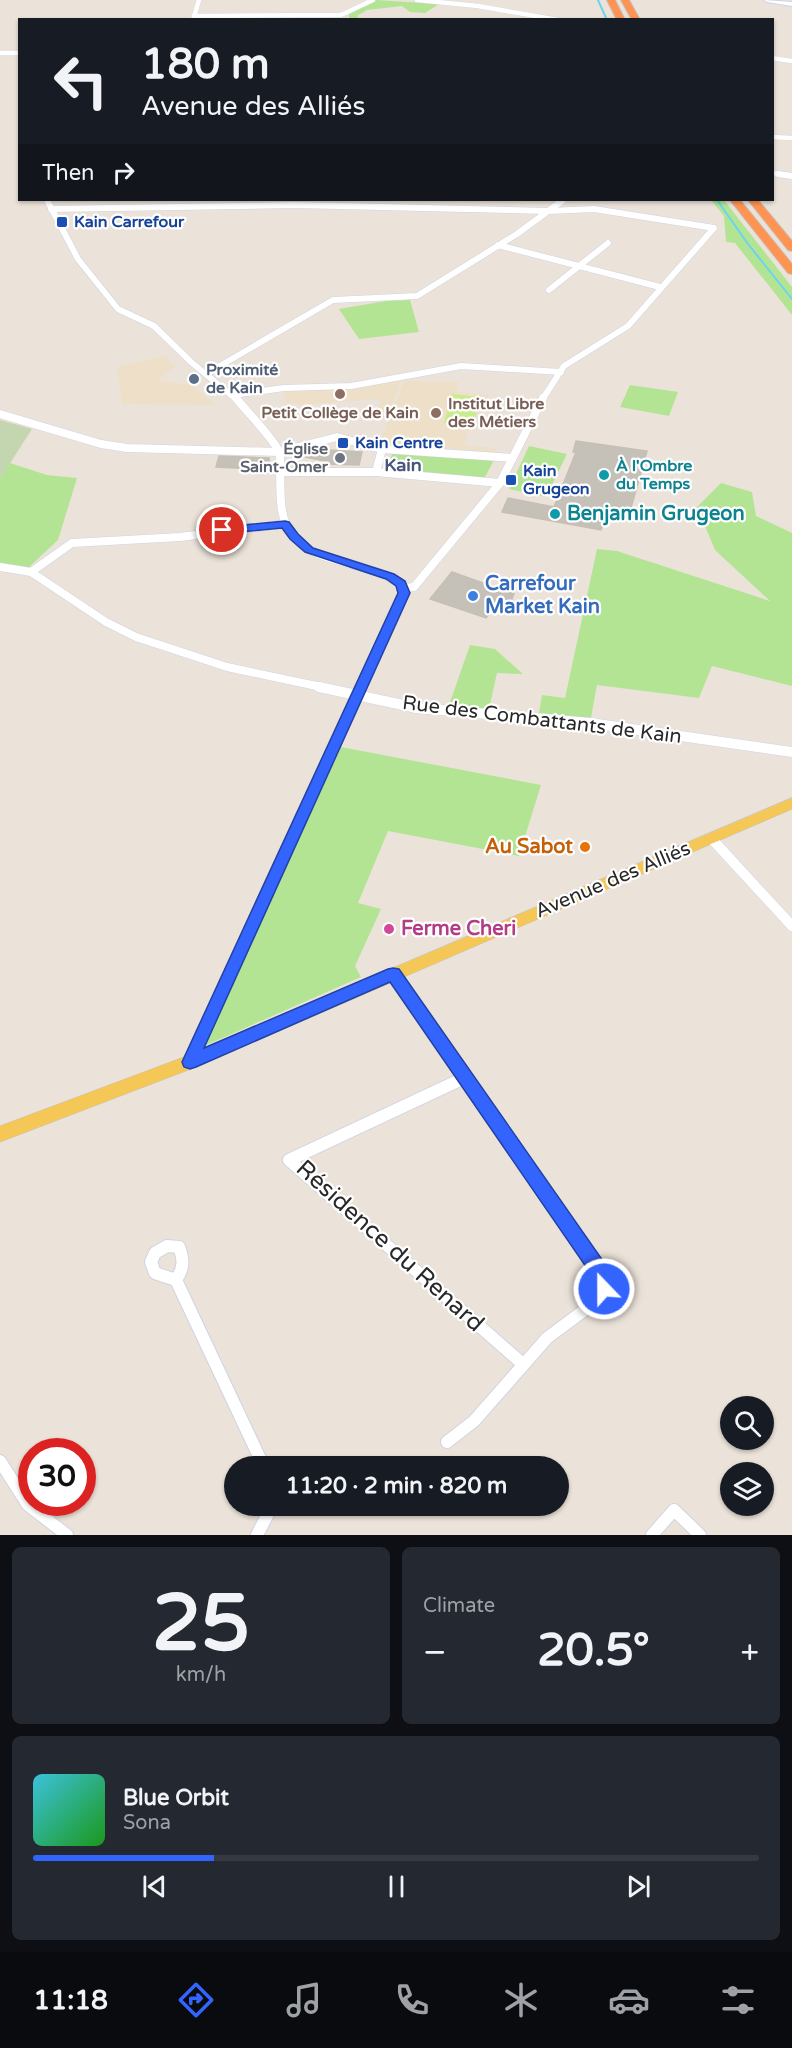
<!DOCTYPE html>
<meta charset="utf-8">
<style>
body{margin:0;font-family:"Varela Round",sans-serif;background:#242831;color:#f1f3f6;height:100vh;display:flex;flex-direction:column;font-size:22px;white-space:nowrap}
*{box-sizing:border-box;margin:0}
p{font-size:20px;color:#9ea1a6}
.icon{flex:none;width:33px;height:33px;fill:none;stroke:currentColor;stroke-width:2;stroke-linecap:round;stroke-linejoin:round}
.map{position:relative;height:1535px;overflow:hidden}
.panel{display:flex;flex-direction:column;gap:12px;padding:12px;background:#0d0f14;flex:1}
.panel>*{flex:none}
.banner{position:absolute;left:18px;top:18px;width:756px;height:183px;border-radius:0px;box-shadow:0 2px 4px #0004;background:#171b24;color:#f1f3f6;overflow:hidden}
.fabs{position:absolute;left:720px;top:1396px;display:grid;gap:12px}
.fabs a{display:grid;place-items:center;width:54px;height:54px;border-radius:50%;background:#171b24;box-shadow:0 2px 4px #0004;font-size:30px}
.speed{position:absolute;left:18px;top:1438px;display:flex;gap:12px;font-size:30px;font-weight:700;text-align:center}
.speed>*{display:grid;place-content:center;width:78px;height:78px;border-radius:50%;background:#171b24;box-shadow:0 2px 4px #0004;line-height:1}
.speed .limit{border:9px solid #d22;background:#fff;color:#111}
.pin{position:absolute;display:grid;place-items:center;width:51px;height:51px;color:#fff;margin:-26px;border:3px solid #fff;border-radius:50%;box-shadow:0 2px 6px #0007}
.me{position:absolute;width:66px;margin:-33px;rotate:338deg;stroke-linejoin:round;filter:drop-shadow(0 0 4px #0008)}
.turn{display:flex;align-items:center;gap:21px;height:126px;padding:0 24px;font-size:27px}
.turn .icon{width:78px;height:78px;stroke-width:2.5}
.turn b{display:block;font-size:42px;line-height:51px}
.then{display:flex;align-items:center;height:57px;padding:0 24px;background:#0003;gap:12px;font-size:22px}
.big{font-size:45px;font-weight:700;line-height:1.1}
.panel .widget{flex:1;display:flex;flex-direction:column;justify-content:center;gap:9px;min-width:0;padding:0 21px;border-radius:9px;background:#242831}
.panel .dial{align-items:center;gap:0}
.dial b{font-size:78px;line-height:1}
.song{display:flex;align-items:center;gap:18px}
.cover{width:72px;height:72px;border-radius:9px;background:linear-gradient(135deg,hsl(190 70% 55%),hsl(120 70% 35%))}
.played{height:6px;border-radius:3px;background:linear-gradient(90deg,#3464fe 25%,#363941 25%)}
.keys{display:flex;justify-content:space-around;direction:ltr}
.heat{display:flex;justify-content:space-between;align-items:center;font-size:33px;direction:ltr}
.panel .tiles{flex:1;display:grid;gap:12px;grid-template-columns:1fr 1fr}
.widget:last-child{grid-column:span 2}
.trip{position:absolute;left:224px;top:1456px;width:345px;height:60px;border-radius:30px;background:#171b24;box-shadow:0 2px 4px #0004;font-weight:700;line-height:60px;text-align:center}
.tab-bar{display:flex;height:96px;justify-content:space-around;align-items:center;background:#090b0e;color:#9ea1a6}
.tab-bar .icon{width:42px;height:42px}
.tab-bar .on{color:#3464fe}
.tab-bar b{font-size:27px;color:#f1f3f6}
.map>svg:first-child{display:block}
</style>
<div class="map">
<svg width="792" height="1535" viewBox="0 0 792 1535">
<rect width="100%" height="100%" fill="#ebe3d9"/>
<g fill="#eedfc8">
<path d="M164,356l12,10 -19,14 34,5 25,20 -94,-1 -5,-37z"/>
<path d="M403,377l-15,37 -11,-1 4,-11 -3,-3 -76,6 -7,-2h-10l-2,-14 68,-2z"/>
<path d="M404,381l55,1 -3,10 33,3 -21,37 -4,13 33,3 -4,7 -114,-10z"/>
</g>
<g fill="#b3e494">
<path d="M376,0l63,4 -14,9 -15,-1 -8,-6 -35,4 -10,6 3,3h-11v-5z"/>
<path d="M711,200h13l68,87v28l-57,-72 -9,-1 -2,-26z"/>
<path d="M410,300l9,32 -60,7 -20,-30 47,-8z"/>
<path d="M630,385l48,7 -9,24 -49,-9z"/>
<path d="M529,446l38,8 -21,43 -37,-8z"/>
<path d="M393,452l101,8 -10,19 -98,-9z"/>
<path d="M10,463l37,12 30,3 -19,62 -30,28 -28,-4v-85z"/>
<path d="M721,483l31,9 4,24 36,17v153l-80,-20 -13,32 -102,-13 -7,38 -52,-4 4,-24 23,3 32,-149 20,2 153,50 -55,-51 -18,-43z"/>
<path d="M470,645l25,4 28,25 -26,-1 -8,36 -40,-4z"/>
<path d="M341,747l200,38 -22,71 -131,-25 -30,72 23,6 -26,57 6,11 -157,69z"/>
</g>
<path fill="#c4d6b0" d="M0,420l32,9 -32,50z"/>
<path fill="#c9ec8f" d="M452,394l28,3 -7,29 -29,-3z"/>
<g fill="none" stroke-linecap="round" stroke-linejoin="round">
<g stroke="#69d4f1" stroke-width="2">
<path d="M598,0l9,20"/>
<path d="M717,200l31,44 44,55"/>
</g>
</g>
<g fill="#c6c1b8" stroke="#c6bfb3" stroke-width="1.5">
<path d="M576,441l71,10 -16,57 -20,-2 -10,24 -99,-18 6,-14 46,9 22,-55h-3z"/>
<path d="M328,450l34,2 -3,13 -34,-1v-3l-20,-4 23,-4z"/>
<path d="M219,456l50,2 1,15 -14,1 -1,-5 -39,-2z"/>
<path d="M452,572l62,22 -8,20 -13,-4 -7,8 -56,-19z"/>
</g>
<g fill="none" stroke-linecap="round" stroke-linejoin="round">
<g stroke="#cfd3e2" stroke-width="5">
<g id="minor-far4">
<path d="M417,0l61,6 80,14"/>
<path d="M194,16l147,-1 32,-15"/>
<path d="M193,20l6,-20"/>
<path d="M0,53h20"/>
<path d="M772,58l20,3"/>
<path d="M772,137l20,1"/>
<path d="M772,173l16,2"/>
</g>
</g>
<g stroke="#cfd3e2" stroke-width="7">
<g id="minor-far3">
<path d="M778,174l14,2"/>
<path d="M47,200l31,59 40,50 36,17 37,36 46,38"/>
<path d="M51,209l244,-4 254,6 45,-2 120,19 -86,98 -64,40 -22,34"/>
<path d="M498,245l162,42"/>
<path d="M549,290l59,-47"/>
<path d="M206,374l127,-74 84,-4 100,-62 46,-34"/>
<path d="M233,395l51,-7 67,-2 110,-20 100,6"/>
</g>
</g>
<g stroke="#cfd3e2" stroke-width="9">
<g id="minor-far2">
<path d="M236,398c9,12 39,42 43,54 2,5 1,13 1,19 1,22 -2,47 13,65 26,32 81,23 111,52l-1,10 -42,90"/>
<path d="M0,414l101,30 26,4 152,4 58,-15 45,12 130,9"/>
<path d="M281,472h95l124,11"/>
<path d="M376,472l6,-23"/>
<path d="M0,567l31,5 75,50 30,15 91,30 99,21"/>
<path d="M31,572l41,-29 108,-6 105,-13"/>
<path d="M404,588l10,-1 86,-104 43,-85"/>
</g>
</g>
<g stroke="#cfd3e2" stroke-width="11">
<g id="minor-far1">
<path d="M319,687l98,21 173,15 202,29"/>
<path d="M711,838l81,88"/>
<path d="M393,974l59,85"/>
<path d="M191,1059l171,-372"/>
</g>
</g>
<g stroke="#cfd3e2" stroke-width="14">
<g id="minor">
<path d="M190,1062l2,-4"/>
<path d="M464,1078l-175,82 234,204"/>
<path d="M167,1246l12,1c5,13 5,21 -3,33l-21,-7 -4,-11 4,-9z"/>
<path d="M176,1280l88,187"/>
<path d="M447,1442l27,-21 73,-83 51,-38 5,-13 -1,-13 -151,-216"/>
<path d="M0,1461l28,44 39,30"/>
<path d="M257,1535l15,-29"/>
<path d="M652,1535l22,-25 26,25"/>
</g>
</g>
<g stroke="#cfd3e2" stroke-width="2">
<path id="tertiary" d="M764,0l28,2v4l-25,-4z"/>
</g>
<g stroke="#c3c3c3" stroke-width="1">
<path id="primary" d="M792,798v11l-596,258 -196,75v-16l184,-69z"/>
</g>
<g stroke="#c3c3c3" stroke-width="2">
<g id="motorway">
<path d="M607,0h8l10,20h-8z"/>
<path d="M621,0h8l11,20h-8z"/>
<path d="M730,200h10l52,64v10l-4,-1z"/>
<path d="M748,200h10l34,41v10l-4,-1z"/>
</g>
</g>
<use href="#minor-far4" stroke="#fff" stroke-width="4.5"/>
<use href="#minor-far3" stroke="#fff" stroke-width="6"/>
<use href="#minor-far2" stroke="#fff" stroke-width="8"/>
<use href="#minor-far1" stroke="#fff" stroke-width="10"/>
<use href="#minor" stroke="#fff" stroke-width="12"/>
<use href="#tertiary" fill="#fff" fill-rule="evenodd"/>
<use href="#primary" fill="#f4c756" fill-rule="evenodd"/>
<use href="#motorway" fill="#ff9351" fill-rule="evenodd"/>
</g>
<path fill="#3464fe" stroke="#2241a5" stroke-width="1.5" d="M285,521l4,1 9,12 15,14 81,26 11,7 5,12 -206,455 184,-79 5,-1 6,1 209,299 6,21 -3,7 -7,2 -6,-2 -5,-19 -203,-295 -194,85 -6,2 -6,-2 -2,-5 216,-469 -2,-7 -10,-7 -81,-27 -15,-13 -8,-11 -60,6 -6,-4 6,-3z"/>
<g fill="#1a4fb4" stroke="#fff" stroke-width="2">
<rect x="56" y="216" width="12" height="12" rx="3"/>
<rect x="337" y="437" width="12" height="12" rx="3"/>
<rect x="505" y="474" width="12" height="12" rx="3"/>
</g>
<circle fill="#5c6f8a" stroke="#fff" stroke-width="2" cx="194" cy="379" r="6"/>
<g fill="#8d6e63" stroke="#fff" stroke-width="2">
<circle cx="340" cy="394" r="6"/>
<circle cx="436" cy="413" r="6"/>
</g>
<circle fill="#6b7280" stroke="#fff" stroke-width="2" cx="340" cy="458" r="6"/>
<g fill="#0f9aa8" stroke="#fff" stroke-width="2">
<circle cx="604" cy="475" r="6"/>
<circle cx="555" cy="514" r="6"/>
</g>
<circle fill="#3f7fe0" stroke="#fff" stroke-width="2" cx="473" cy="596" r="6"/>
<circle fill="#e8710a" stroke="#fff" stroke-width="2" cx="585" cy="847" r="6"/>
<circle fill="#d1479c" stroke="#fff" stroke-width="2" cx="389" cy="929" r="6"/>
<g text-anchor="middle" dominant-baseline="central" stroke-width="4.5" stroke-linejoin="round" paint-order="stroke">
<g font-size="16" font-weight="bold" fill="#164399" stroke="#fff" text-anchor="start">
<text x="74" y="222">Kain Carrefour</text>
<text x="355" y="443">Kain Centre</text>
<text x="523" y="471">Kain<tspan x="523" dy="18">Grugeon</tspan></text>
</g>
<g font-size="16" font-weight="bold" fill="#4e5e75" stroke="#fff" text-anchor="start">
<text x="206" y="370">Proximité<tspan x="206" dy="18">de Kain</tspan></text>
</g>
<g font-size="16" font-weight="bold" fill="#785e54" stroke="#fff" text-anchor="start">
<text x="448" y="404">Institut Libre<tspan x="448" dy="18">des Métiers</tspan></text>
<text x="340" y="413" text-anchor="middle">Petit Collège de Kain</text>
</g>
<g font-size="16" font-weight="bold" fill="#5b616d" stroke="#fff" text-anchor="end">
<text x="328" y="449">Église<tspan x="328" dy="18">Saint-Omer</tspan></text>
</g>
<g font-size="16" font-weight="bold" fill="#0d838f" stroke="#fff" text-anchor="start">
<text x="616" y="466">À l'Ombre<tspan x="616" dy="18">du Temps</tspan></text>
</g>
<g font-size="18" font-weight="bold" fill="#48547a" stroke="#fff">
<text x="403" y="465">Kain</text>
</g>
<g font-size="20" font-weight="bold" fill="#0d838f" stroke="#fff" text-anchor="start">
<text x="567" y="514">Benjamin Grugeon</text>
</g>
<g font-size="20" font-weight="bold" fill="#366cbe" stroke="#fff" text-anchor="start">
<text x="485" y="584">Carrefour<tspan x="485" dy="23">Market Kain</tspan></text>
</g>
<g font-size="20" fill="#282828" stroke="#fff">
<text transform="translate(542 720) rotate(7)">Rue des Combattants de Kain</text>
<text transform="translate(613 880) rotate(-23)">Avenue des Alliés</text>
</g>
<g font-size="20" font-weight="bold" fill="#c56008" stroke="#fff" text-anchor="end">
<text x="573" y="847">Au Sabot</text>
</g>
<g font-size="20" font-weight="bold" fill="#b23c85" stroke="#fff" text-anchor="start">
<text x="401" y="929">Ferme Cheri</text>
</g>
<g font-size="24" fill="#282828" stroke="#fff">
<text transform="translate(390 1246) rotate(42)">Résidence du Renard</text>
</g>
</g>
</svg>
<div class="fabs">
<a><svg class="icon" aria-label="search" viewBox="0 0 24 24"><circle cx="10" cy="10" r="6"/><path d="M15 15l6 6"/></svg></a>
<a><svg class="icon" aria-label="layers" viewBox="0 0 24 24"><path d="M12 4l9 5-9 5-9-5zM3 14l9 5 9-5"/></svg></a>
</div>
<div class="speed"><div class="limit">30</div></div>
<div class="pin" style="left:222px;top:530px;background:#d93025"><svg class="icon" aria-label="arrive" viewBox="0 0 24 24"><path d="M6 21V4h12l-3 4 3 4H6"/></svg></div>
<svg class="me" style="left:604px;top:1289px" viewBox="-20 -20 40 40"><circle r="17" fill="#3464fe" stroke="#fff" stroke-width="3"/><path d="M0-11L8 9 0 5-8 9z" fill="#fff"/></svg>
<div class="trip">11:20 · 2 min · 820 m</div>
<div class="banner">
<div class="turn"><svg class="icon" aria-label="left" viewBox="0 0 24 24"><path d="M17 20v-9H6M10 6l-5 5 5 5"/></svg><div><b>180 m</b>Avenue des Alliés</div></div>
<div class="then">Then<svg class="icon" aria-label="right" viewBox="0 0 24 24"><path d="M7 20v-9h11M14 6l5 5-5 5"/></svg></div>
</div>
</div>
<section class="panel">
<div class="tiles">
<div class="widget dial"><b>25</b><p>km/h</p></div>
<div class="widget"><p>Climate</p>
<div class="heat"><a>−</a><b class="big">20.5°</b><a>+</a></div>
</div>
<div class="widget">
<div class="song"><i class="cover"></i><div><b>Blue Orbit</b><p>Sona</p></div></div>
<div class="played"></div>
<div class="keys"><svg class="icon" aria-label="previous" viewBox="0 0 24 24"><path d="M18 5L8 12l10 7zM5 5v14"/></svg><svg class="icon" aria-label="pause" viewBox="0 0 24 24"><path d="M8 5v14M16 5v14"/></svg><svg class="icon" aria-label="next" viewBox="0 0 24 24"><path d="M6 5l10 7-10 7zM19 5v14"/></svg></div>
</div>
</div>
</section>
<nav class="tab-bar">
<b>11:18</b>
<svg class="icon on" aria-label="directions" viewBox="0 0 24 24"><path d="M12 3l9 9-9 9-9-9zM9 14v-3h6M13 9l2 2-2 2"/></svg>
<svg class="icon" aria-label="music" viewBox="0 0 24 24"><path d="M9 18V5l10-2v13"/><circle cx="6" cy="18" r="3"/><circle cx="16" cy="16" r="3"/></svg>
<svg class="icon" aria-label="phone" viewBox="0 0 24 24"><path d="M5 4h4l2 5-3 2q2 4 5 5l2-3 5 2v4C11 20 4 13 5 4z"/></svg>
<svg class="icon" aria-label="climate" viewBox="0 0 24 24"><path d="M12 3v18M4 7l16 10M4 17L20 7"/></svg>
<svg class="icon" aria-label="car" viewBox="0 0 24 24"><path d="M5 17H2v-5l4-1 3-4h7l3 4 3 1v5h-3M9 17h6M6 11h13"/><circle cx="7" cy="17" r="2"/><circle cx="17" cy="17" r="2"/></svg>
<svg class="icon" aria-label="filters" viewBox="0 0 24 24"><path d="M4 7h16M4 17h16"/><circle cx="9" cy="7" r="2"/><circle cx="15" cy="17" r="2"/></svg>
</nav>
